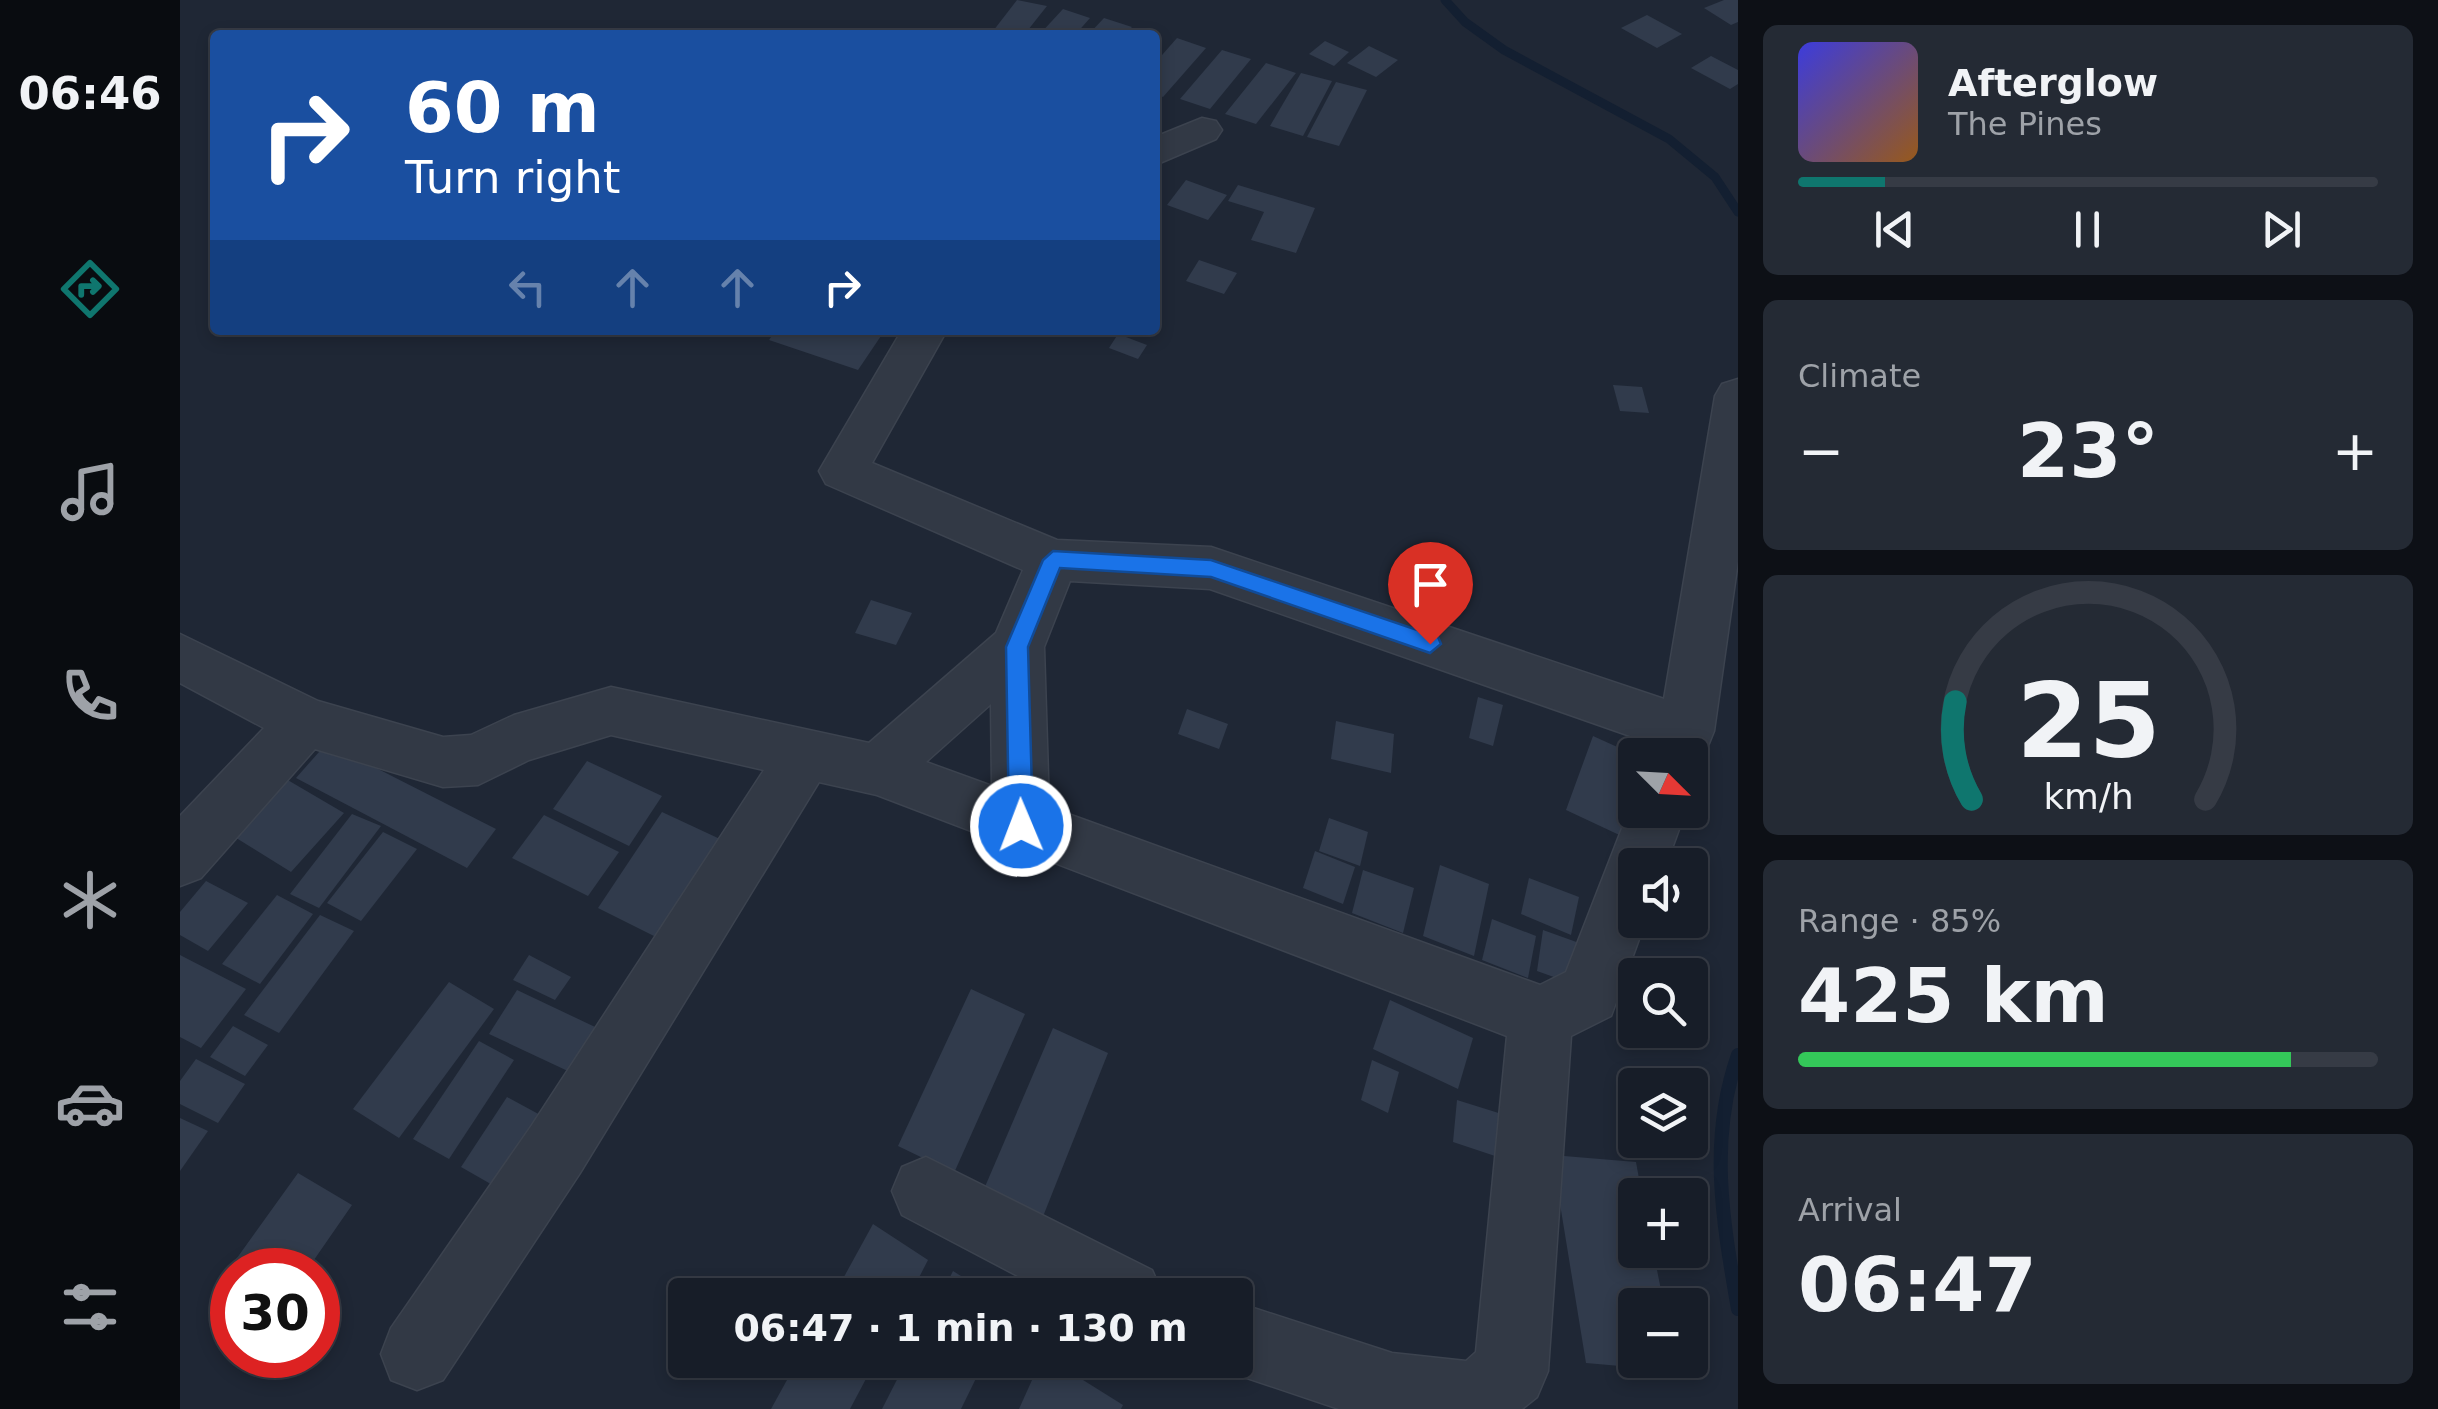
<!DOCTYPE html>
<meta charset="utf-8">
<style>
body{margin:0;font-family:"DejaVu Sans",sans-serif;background:#242a34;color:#f1f3f6;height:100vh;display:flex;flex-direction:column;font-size:38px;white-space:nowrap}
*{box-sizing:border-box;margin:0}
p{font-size:32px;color:#9ea2a8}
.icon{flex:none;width:55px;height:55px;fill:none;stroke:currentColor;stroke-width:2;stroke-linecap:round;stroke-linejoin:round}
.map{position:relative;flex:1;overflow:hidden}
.sheet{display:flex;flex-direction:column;gap:25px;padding:25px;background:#0d1016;width:700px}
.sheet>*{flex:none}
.banner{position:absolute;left:30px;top:30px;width:950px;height:305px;border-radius:10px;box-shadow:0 5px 15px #0003,0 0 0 2px #363b45;background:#1a4fa0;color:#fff;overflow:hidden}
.needle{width:65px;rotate:114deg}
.controls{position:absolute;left:1438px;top:738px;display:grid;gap:20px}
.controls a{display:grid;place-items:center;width:90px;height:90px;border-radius:10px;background:#171d28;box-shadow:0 5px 15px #0003,0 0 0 2px #363b45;font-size:50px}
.speed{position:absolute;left:30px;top:1248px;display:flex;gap:20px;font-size:50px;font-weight:700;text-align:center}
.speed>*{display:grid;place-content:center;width:130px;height:130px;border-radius:50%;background:#171d28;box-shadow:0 5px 15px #0003,0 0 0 2px #363b45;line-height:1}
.speed .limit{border:15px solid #d22;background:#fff;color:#111}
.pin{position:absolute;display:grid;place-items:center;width:85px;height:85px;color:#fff;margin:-102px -42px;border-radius:50% 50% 50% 0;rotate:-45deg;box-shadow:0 0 10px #0007}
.pin .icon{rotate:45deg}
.me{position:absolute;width:110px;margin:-55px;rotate:359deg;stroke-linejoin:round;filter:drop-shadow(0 0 8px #0008)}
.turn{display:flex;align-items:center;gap:35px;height:210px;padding:0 30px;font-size:45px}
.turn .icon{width:130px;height:130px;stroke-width:2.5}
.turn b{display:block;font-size:70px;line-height:85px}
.lanes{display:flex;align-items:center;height:95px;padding:0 30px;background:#0003;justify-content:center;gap:50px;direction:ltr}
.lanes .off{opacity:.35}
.big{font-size:75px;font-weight:600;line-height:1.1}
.sheet .widget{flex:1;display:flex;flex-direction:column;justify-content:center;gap:15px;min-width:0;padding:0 35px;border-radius:15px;background:#242a34}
.sheet .dial{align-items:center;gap:0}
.dial svg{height:260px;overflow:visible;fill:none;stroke:#363b45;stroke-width:7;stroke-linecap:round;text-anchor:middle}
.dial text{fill:#f1f3f6;stroke:none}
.song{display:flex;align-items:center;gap:30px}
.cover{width:120px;height:120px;border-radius:15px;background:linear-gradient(135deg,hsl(240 70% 55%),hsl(30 70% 35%))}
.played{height:10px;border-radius:5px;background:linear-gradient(90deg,#0f766e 15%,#363b45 15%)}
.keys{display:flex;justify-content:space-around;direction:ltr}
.heat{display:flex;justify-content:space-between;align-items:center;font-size:55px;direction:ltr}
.charge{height:15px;border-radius:8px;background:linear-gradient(90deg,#34c759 85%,#363b45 0)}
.trip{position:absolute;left:488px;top:1278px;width:585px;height:100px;border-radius:10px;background:#171d28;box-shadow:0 5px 15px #0003,0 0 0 2px #363b45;font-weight:600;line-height:100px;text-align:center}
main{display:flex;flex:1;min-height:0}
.tab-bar{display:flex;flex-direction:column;width:180px;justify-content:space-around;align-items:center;background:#090c10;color:#9ea2a8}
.tab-bar .icon{width:70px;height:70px}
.tab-bar .selected{color:#0f766e}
.tab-bar b{font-size:45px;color:#f1f3f6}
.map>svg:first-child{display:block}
</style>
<main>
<nav class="tab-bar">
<b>06:46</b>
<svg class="icon selected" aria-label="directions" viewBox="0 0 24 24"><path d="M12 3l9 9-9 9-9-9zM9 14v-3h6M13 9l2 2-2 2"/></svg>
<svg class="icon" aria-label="music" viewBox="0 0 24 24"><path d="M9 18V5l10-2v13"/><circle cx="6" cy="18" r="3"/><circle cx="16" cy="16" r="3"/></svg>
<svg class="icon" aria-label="phone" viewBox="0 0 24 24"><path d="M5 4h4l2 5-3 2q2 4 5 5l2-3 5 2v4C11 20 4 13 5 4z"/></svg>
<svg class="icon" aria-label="climate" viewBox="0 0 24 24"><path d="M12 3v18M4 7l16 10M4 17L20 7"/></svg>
<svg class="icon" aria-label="car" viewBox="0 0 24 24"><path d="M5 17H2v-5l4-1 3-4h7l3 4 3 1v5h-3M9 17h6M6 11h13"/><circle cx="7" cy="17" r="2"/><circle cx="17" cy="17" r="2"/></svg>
<svg class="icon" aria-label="filters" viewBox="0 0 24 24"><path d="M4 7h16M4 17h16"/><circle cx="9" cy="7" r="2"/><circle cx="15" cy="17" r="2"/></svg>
</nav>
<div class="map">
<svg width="1558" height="1409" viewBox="0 0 1558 1409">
<rect width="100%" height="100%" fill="#1f2735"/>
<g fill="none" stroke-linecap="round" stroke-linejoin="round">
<path stroke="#131f31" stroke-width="9" d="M1265,0l20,22 39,28 165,89 46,38 23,35"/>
<path stroke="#131f31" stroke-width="14" d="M1558,1055c-30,85 -15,167 0,254"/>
</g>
<g fill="#313b4c">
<path d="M837,0l30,6 -23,29h-34z"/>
<path d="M1544,0h14v22l-7,3 -27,-17z"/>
<path d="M883,9l27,9 -15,17h-36z"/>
<path d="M1467,15l35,19 -25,14 -36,-20z"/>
<path d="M924,18l28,9 -8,8h-36z"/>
<path d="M997,38l29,10 -43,49 -8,-3v-31z"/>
<path d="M1145,41l24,11 -15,14 -25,-12z"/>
<path d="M1189,46l29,14 -22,17 -29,-14z"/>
<path d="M1042,50l29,9 -41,50 -30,-10z"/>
<path d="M1531,56l27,14v14l-8,5 -39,-21z"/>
<path d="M1086,63l30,10 -40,51 -31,-10z"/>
<path d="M1121,73l31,8 -29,55 -33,-10z"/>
<path d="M1156,82l31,8 -28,56 -32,-9z"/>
<path d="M1006,180l41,15 -19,25 -41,-15z"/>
<path d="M1058,185l77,23 -19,45 -45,-13 13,-28 -36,-11z"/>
<path d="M1019,260l38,13 -13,21 -38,-13z"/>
<path d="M596,330h109l-27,40 -89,-30z"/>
<path d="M938,334l29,11 -9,14 -29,-11z"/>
<path d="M1433,385l29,2 7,26 -29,-2z"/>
<path d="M691,600l41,13 -16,32 -41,-12z"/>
<path d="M1298,697l25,8 -10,41 -24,-8z"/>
<path d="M1007,709l41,15 -9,25 -41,-15z"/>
<path d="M1156,721l58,13 -3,39 -60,-14z"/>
<path d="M1413,736l42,19v55h5l-10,30 -64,-30z"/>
<path d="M147,743l169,86 -29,39 -171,-90z"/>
<path d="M407,761l75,35 -33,50 -76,-37z"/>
<path d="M106,779l58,34 -53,59 -58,-36z"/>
<path d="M482,812l58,27 -62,99 -60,-30z"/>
<path d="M172,814l29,12 -62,82 -29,-14z"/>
<path d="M364,815l75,37 -31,44 -76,-38z"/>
<path d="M1149,818l39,14 -8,34 -41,-15z"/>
<path d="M203,832l34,17 -56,72 -34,-18z"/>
<path d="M1135,851l40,16 -12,37 -40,-16z"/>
<path d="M1260,865l49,19 -15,72 -51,-20z"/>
<path d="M1183,870l51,18 -11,45 -51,-20z"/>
<path d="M1349,878l50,19 -8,38 -50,-21z"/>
<path d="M26,881l42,22 -40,48 -28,-16v-23z"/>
<path d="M97,895l36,19 -53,70 -38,-20z"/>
<path d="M140,915l34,16 -75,102 -35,-18z"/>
<path d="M1312,919l44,17 -8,42 -46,-18z"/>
<path d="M1363,930l39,14 -6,41 -39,-14z"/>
<path d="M0,955l66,34 -45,59 -21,-11z"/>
<path d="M349,955l42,22 -16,23 -42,-20z"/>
<path d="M269,982l45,27 -95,129 -46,-29z"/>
<path d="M791,989l54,25 -71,159 -56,-27z"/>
<path d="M337,990l95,45 -25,45 -98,-46z"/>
<path d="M1210,1000l83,38 -15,51 -85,-40z"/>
<path d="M53,1026l35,19 -23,31 -35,-19z"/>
<path d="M873,1028l55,25 -66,166 -58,-30z"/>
<path d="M299,1041l35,19 -65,99 -36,-20z"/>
<path d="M16,1059l49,25 -27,39 -38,-19v-23z"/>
<path d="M1192,1060l27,12 -11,41 -27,-13z"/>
<path d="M327,1097l48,26 -45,72 -49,-28z"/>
<path d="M1277,1100l48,15 -4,43 -48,-16z"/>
<path d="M0,1118l28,13 -28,40z"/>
<path d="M1372,1155l84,7 6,33h-7v55h18l11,55h-29v55h40l2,11 -91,-8z"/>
<path d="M118,1173l54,32 -45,65h-75v32l-18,-12z"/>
<path d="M693,1224l55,36 -18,35h-76z"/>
<path d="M773,1271l38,24h-50z"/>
<path d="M618,1360h78l-26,49h-79z"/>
<path d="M727,1360h78l-24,49h-79z"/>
<path d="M861,1360h10l72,45 -2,4h-102z"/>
</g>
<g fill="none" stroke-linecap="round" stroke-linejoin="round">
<g stroke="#3c434f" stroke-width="3">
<g id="minor">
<path d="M1022,118l14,3 6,9 -6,9 -61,26v-28z"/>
<path d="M722,330h45l-75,133 185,77 154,7 453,152 51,-303 7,-12 16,-5v182l-24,170 -17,42 -7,2v-20h-41l4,-11 -443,-155 -140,-8 -26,66 5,160 491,178 26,-13 69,-177v15h51l-20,55h-31v55h11l-35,96 -40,20 -23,335 -11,26 -15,12h-183l-104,-35 -27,-14h27v-58l157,51 74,8 10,-9 31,-316 -630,-241 -58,-13 -239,391 -137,207 -26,10 -26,-10 -10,-26 10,-26 141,-203 232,-355 -153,-35 -82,25 -51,25 -35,2 -128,-38 -114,129 -21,8v-70l84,-88 -84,-45v-49l138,67 125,36 28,-2 43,-20 97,-28 258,56 127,-110 27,-63 -197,-86 -7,-13zM811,704l1,82 -66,-24z"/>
<path d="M746,1157l226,113 11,25h-109l-152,-80 -10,-24 10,-24z"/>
</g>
</g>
<use href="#minor" fill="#323945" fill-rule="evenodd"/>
</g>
<path fill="#1a73e8" stroke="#114b97" stroke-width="2.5" d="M873,551l158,9 227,77 3,7 -11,9 -219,-76 -151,-9 -32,79 5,179 -4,7 -8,4 -9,-4 -3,-7 -3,-179 37,-87z"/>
</svg>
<div class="controls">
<a><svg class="needle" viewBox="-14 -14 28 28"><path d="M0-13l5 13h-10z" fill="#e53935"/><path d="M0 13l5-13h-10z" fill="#9ea2a8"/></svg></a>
<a><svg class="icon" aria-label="sound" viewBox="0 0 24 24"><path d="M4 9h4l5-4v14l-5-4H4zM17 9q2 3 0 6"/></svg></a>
<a><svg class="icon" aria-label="search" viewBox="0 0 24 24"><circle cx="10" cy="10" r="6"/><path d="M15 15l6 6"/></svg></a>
<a><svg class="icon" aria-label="layers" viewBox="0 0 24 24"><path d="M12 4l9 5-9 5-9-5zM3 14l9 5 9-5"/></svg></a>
<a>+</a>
<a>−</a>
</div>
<div class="speed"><div class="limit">30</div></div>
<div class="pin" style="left:1250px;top:644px;background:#d93025"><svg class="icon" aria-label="arrive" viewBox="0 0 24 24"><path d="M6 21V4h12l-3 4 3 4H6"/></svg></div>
<svg class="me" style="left:841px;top:826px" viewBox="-20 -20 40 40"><circle r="17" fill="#1a73e8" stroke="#fff" stroke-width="3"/><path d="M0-11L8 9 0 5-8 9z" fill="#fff"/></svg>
<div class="trip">06:47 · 1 min · 130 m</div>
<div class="banner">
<div class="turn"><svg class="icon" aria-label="right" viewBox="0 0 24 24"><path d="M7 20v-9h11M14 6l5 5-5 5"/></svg><div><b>60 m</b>Turn right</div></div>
<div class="lanes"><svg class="icon off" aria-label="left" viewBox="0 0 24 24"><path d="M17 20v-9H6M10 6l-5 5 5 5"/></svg><svg class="icon off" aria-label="ahead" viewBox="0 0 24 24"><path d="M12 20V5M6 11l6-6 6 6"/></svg><svg class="icon off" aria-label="ahead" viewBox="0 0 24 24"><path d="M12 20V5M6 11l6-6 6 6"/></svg><svg class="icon" aria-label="right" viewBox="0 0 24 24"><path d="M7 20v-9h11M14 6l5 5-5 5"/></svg></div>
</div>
</div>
<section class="sheet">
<div class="widget">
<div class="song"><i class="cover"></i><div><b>Afterglow</b><p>The Pines</p></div></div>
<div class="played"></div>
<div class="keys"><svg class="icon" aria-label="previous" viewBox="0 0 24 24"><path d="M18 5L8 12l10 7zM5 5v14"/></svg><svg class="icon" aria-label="pause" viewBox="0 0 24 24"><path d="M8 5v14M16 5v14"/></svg><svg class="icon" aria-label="next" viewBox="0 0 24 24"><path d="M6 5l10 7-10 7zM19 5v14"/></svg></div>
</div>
<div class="widget"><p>Climate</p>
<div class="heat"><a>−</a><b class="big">23°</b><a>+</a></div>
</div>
<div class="widget dial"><svg viewBox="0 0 100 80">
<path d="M14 69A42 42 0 1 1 86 69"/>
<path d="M14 69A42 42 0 0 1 9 39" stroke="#0f766e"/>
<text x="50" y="56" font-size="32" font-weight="700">25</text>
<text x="50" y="72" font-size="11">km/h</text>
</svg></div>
<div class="widget"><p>Range · 85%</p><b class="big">425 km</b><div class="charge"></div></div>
<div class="widget"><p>Arrival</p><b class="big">06:47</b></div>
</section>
</main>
